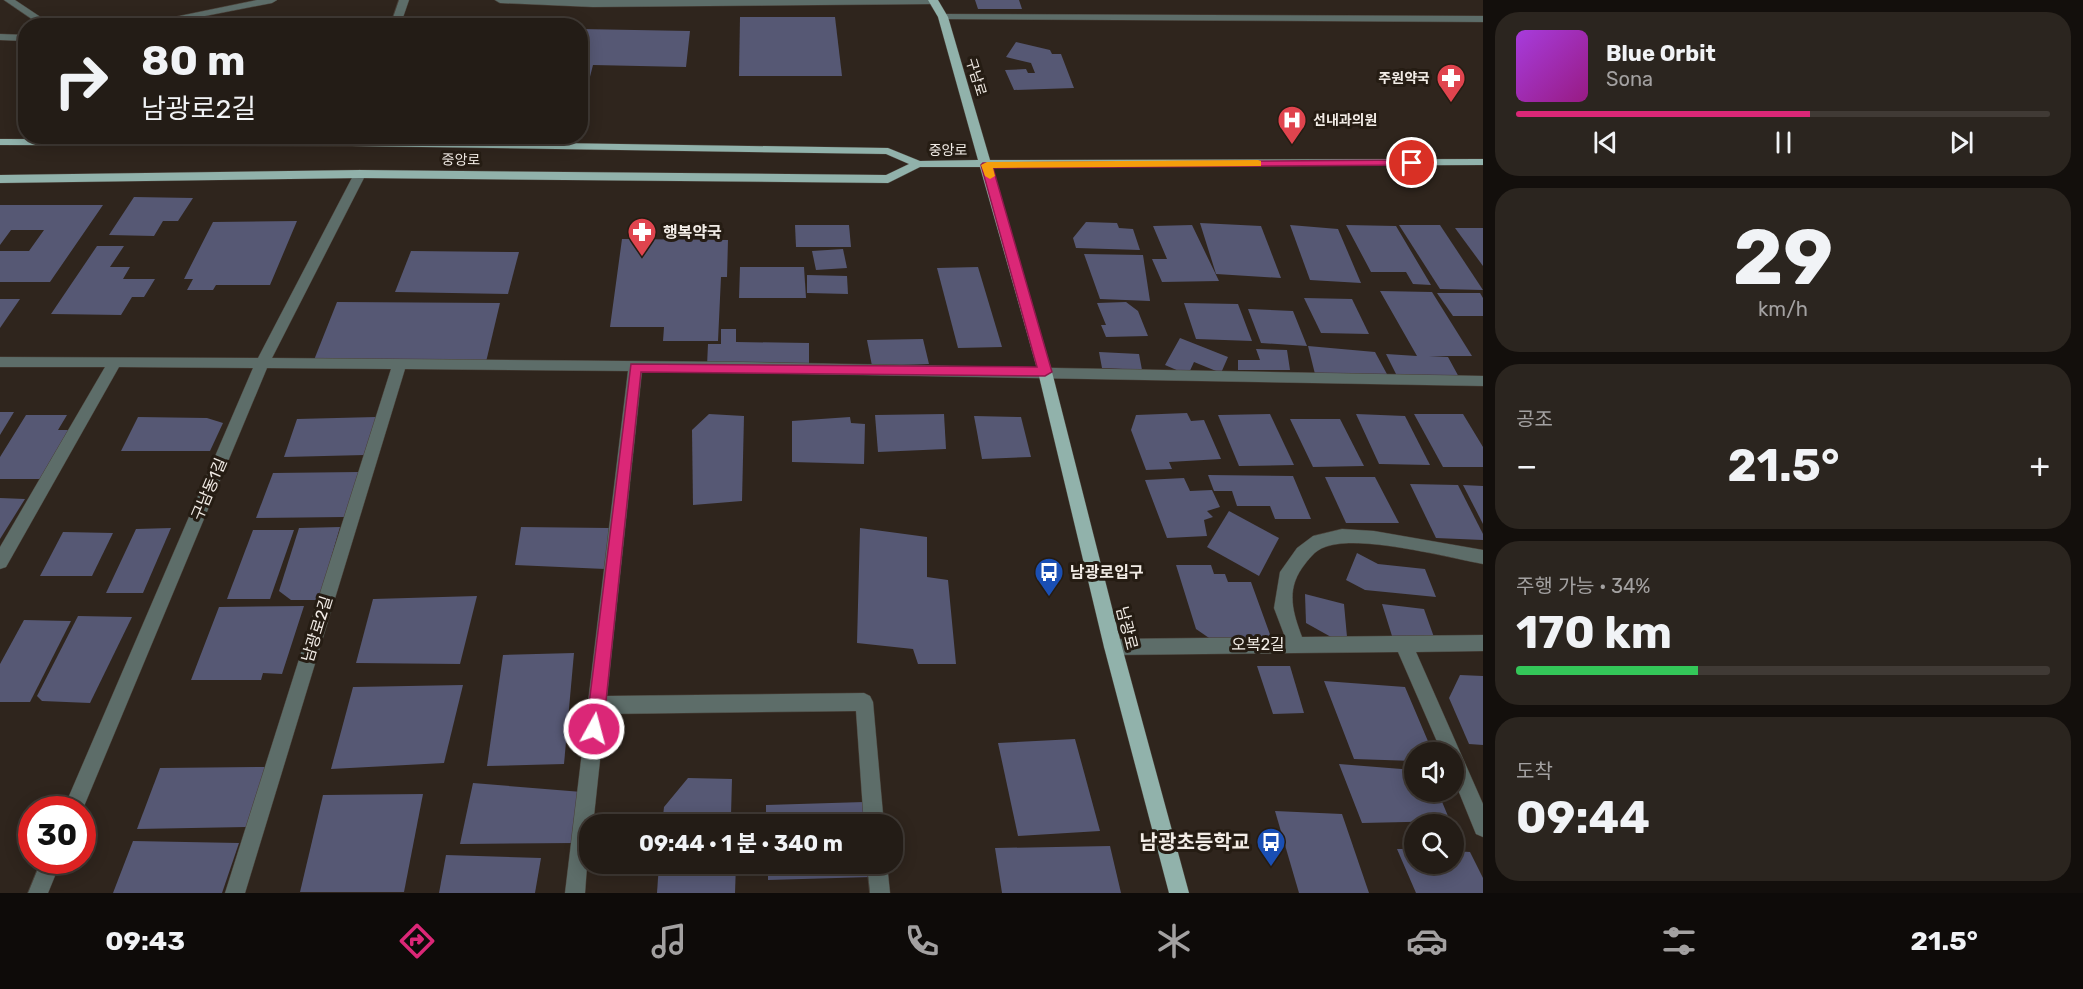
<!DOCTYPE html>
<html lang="ko">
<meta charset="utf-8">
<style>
body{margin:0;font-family:Rubik,"Noto Sans KR",sans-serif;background:#2b251f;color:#f1f3f6;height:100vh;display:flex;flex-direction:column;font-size:22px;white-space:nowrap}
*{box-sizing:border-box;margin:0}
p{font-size:20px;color:#a3a1a1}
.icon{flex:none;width:33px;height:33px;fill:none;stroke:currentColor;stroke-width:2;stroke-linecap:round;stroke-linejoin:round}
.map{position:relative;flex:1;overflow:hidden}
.drawer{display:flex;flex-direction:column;gap:12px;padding:12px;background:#130f0c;width:600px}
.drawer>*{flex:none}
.top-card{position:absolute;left:18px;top:18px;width:570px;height:126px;border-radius:24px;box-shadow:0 3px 15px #0003,0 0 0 2px #403a35;background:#231c16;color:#f1f3f6;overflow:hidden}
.fabs{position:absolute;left:1404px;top:742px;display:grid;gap:12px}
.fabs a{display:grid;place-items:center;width:60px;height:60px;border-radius:50%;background:#231c16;box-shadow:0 3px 15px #0003,0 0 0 2px #403a35;font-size:30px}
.speed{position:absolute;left:18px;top:796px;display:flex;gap:12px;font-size:30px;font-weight:700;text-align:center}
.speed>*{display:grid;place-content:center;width:78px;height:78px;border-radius:50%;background:#231c16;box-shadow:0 3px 15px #0003,0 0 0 2px #403a35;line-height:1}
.speed .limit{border:9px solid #d22;background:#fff;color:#111}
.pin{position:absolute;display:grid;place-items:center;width:51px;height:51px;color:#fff;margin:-26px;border:3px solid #fff;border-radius:50%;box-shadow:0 2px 6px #0007}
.me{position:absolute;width:66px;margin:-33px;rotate:7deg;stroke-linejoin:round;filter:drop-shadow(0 0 4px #0008)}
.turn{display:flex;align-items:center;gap:21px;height:126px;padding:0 24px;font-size:27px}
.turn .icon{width:78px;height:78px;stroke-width:2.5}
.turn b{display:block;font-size:42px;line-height:51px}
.big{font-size:45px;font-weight:700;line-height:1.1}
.drawer .tile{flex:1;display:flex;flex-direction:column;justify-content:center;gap:9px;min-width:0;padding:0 21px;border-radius:24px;background:#2b251f}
.drawer .dial{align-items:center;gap:0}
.dial b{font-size:78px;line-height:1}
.song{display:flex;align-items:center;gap:18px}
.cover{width:72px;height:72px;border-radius:9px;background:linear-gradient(135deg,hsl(280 70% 55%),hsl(310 70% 35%))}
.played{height:6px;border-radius:3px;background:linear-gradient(90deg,#db2777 55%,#403a35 55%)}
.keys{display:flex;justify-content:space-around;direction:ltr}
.heat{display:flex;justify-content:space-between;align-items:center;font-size:33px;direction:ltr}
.charge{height:9px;border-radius:4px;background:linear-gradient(90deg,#34c759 34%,#403a35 0)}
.trip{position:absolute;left:579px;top:814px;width:324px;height:60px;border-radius:24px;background:#231c16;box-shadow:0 3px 15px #0003,0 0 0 2px #403a35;font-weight:700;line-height:60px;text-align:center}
.tabs{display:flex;height:96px;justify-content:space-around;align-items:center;background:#0e0b09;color:#a3a1a1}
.tabs .icon{width:42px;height:42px}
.tabs .current{color:#db2777}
.tabs b{font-size:27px;color:#f1f3f6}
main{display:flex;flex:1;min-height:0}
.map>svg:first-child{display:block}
</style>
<main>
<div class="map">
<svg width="1483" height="893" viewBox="0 0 1483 893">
<rect width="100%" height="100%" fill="#2f251d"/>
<g fill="#565874">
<path d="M975,0h44l3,9h-44z"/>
<path d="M740,17h95l7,59h-103z"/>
<path d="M580,29l110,2 -4,36 -93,-2 -13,51z"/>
<path d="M1016,42l34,8 2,4h9l13,34 -60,2 -9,-20 21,-1 2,4h7l-4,-10 -25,-6z"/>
<path d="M134,197l59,1 -15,23h-15l-9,15 -45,-1z"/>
<path d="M0,205h103l-53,77h-50v-31h29l15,-21h-33l-11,15z"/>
<path d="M297,221l-27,64h-54l-3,5h-26l6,-11h-9l29,-57z"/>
<path d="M1086,222l31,1 2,5 14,1 7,21 -64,-2 -3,-10z"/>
<path d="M1200,223l61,3 20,52 -65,-4z"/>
<path d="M795,225h54l2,22h-55z"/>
<path d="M1192,225l27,56 -57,1 -10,-23h15l-14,-33z"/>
<path d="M1290,225l48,4 23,54 -51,-3z"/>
<path d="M1346,225l50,1 35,59 -18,-1 -7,-12h-35z"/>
<path d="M1399,225h41l43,65 -43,-1z"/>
<path d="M1455,228h28v38z"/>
<path d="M622,239l106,1 -1,37h-6l-3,64h-55l1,-14h-54z"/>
<path d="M97,246h27l-14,21h20l-7,12h32l-11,18h-12l-11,18 -70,-1z"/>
<path d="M843,249l4,19 -31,2 -4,-19z"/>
<path d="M411,251l108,1 -11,42 -113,-2z"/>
<path d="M1084,254l59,1 7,46 -50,-2z"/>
<path d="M740,267h64l2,31h-67z"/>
<path d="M978,267l24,80 -44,1 -21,-80z"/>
<path d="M807,275l40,1 1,18 -41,-1z"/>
<path d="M1380,291l52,1 40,64h-43l19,1 12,22 -63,-3 -11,-22 31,2z"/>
<path d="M1437,293h43l3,5v18h-30z"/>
<path d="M1304,298l48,1 17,35 -48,-1z"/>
<path d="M0,299h20l-20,29z"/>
<path d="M337,302l163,1 -14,59 -172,-2z"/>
<path d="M1126,302l12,9 10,25 -42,1 -5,-12h5l-9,-22z"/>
<path d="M1184,303l54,1 14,37 -56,-2z"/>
<path d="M1248,309l45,2 14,35 -46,-3z"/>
<path d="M721,329h15v13l73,1v24l-102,-1 1,-22h13z"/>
<path d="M1180,338l48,19 -7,16 -27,-11 -6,13 -23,-10z"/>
<path d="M923,339l6,25 -57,2 -5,-26z"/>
<path d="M1308,346l67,6 13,24 -73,-2z"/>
<path d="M1256,349l31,1 3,20h-52v-10h22z"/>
<path d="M1099,352l40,2 3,16 -40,-2z"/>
<path d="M0,412h14l-14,23z"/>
<path d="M1187,413l4,8 13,-1 17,39 -52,3 3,7 -26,1 -15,-40 5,-15z"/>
<path d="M709,414l35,2 -2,85 -49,4 -1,-75z"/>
<path d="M944,414l2,35 -68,3 -3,-37z"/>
<path d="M1270,414l24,51 -55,1 -21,-51z"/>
<path d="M1356,414l49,2 25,49 -51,-1z"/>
<path d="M1414,414h49l20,33v20h-40z"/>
<path d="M26,415h41l-9,15h13l-29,49h-42v-22z"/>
<path d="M974,416l47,1 10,40 -49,2z"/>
<path d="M138,417l69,1 16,5 -13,28h-89z"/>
<path d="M376,417l-11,38 -81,2 13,-38z"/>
<path d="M850,417l1,6 14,1 -1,40 -72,-2v-41z"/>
<path d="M1290,419h50l24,47 -51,1z"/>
<path d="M359,472l-14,45 -89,1 17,-45z"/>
<path d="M1208,475l85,1 18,43h-36l-5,-13h-33l-5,-15h-18z"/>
<path d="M1325,477h50l24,46h-53z"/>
<path d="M1184,478l6,13 22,-1 8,17 -13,4 6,6 -9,3 3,16 -40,2 -22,-58z"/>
<path d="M1410,484l48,1 25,49v6l-47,-2z"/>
<path d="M1463,485l20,1v38z"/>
<path d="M0,498l25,1 -25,40z"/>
<path d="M1229,511l50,27 -20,38 -52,-29z"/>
<path d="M340,527l-21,73h-28l-12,-9 20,-63z"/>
<path d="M521,527l88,1 -4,41 -90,-4z"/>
<path d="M171,528l-28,65h-37l30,-64z"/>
<path d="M860,528l67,9v40l21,3 8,84h-38l-5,-15 -56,-6z"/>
<path d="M253,530h41l-24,69h-43z"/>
<path d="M63,532l50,1 -21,43h-52z"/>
<path d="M1357,553l21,11 47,5 11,28 -71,-7 -19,-10z"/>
<path d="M1176,565h35l3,9h11l3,8h23l21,58h-60l-16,-11z"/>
<path d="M1305,594l39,10 3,33 -7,5 -34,-19z"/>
<path d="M477,596l-17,68 -104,-1 17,-64z"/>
<path d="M1382,604l42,5 11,31 -43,-4z"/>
<path d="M304,606l-22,68 -19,-1 -2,7h-70l28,-73z"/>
<path d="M78,616l54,1 -42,86 -48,-2 -5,-5z"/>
<path d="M24,620l47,1 -41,81h-30v-38z"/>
<path d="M574,653l-10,111 -77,2 16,-111z"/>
<path d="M1257,666h33l14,47 -31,1z"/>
<path d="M1460,675l23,1v69l-14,-1 -20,-46z"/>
<path d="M1324,681l81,6 28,66h-19v8l-60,-2z"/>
<path d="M463,685l-19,78 -113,6 22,-82z"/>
<path d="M1075,739l25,92 -82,5 -20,-93z"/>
<path d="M1339,764l75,6v22h24l12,29 -88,2z"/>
<path d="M265,767l-18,60 -110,2 23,-61z"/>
<path d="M688,778l44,1 -1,36 28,1 -1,9h-96l2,-18z"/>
<path d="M473,783l109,9 -7,51 -115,1z"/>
<path d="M423,794l-19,98h-104l23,-97z"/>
<path d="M864,802l2,23h-100v-20z"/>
<path d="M1275,811l67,3 27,79h-70z"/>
<path d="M133,841l106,2 -17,50h-109z"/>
<path d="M1110,846l11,47h-119l-7,-45z"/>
<path d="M1397,849h17v15h40v-13l16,1 13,26v15h-67z"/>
<path d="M446,855l95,3 -6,35h-96z"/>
<path d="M659,864h77l-1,29h-78z"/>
<path d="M768,864h102l1,13 -103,3z"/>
</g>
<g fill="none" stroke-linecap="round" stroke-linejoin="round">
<g stroke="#4a4139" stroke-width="1">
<g id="minor">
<path d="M4,0h11l39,26h-12z"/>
<path d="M257,0h20l-5,3 -118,23h-23z"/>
<path d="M399,0h10l-9,26h-10z"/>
<path d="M495,0h442l1,1 -5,3 -340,3 -93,-4z"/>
<path d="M943,14l540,2v6l-543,-3v-4z"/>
<path d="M0,34l26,1v6l-26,-1z"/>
<path d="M360,170l6,4 -94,184 470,4 741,14v10l-841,-15 -35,325 257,-3 6,3 3,6 11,123h-20l-8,-114 -251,3 -12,111h-3l-5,68h-20l63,-522 -223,-2 -160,524h-20l166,-524 -124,-1 -185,443 -19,-1 190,-442 -134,-1 -113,200 -6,2v-22l105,-180h-105v-10l258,1 96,-184z"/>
<path d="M1342,529l32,2 109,19v14c-38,-7 -124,-30 -158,-17 -10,3 -17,13 -23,21 -16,23 -9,45 0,69l181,-2v16l-67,1 67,152v33l-7,-3 -22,-54v-27h-12l-44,-101 -285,3 -6,-2 -3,-6 3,-6 6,-2 172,-2 -11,-29 6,-36 17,-24 16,-12z"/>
<path d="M41,861h20l-13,32h-20z"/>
<path d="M867,864h20l3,29h-20z"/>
</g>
</g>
<g stroke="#4a4139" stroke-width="1">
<path id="major" d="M928,0h10l10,17 42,143 493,-1v6l-491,2 60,205 70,275 67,246h-20l-65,-246 -66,-275 -58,-205h-60l-32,16 -528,-5 -360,5v-8l360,-5 526,5 23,-11 -23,-10 -534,-8 -352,-1v-6l352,1 536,8 32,13 58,-1 -40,-143z"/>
</g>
<use href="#minor" fill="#5d6d69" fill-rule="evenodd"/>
<use href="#major" fill="#91b2ab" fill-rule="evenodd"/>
</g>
<path fill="#db2777" stroke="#8e194d" stroke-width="1.5" d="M1412,160l4,1v4l-423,3 59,204 -7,4 -404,-4 -38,357 -3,5 -6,3 -6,-3 -2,-5 45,-365 406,3 -56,-202 2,-2z"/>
<path fill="#f59e0b" d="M1258,160l3,1v5l-268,2 2,8 -5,3 -5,-3 -4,-11 6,-3z"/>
<defs>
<g id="pharmacy-pin" transform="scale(1.5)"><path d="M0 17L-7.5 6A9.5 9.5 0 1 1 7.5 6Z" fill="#e0444e" stroke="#251c13"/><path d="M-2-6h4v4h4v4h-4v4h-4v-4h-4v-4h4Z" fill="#fff"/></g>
<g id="hospital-pin" transform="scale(1.5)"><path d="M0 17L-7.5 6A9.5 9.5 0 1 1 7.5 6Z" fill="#e0444e" stroke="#251c13"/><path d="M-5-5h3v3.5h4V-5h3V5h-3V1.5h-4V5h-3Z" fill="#fff"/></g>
<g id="bus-pin" transform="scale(1.5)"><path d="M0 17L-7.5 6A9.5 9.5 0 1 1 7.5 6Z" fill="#1a4fb4" stroke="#251c13"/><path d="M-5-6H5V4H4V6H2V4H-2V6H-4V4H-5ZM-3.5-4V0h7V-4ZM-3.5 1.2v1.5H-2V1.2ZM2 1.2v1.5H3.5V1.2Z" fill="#fff"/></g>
</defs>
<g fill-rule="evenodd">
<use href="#pharmacy-pin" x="1451" y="78"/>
<use href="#hospital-pin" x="1292" y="120"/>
<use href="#pharmacy-pin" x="642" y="232"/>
<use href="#bus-pin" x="1049" y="572"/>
<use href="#bus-pin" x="1271" y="842"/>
</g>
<g text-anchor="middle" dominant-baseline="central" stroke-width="6" stroke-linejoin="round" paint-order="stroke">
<g font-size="14" fill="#f2ece6" stroke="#251c13">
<text transform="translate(976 77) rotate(73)">구남로</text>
<text x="948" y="150">중앙로</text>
<text transform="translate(461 160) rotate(1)">중앙로</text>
</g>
<g font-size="14" font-weight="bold" fill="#f2ece6" stroke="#251c13" text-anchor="end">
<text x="1430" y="78">주원약국</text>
<text x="1313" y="120" text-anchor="start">선내과의원</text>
</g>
<g font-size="16" font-weight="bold" fill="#f2ece6" stroke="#251c13" text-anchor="start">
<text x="663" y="232">행복약국</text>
<text x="1070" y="572">남광로입구</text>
</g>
<g font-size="16" fill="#f2ece6" stroke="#251c13">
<text transform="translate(209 489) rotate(-67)">구남동1길</text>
<text transform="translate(1127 628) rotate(76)">남광로</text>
<text transform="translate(317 629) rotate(-73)">남광로2길</text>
<text x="1258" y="644">오복2길</text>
</g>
<g font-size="20" font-weight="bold" fill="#f2ece6" stroke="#251c13" text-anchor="end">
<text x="1250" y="842">남광초등학교</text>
</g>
</g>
</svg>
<div class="fabs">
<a><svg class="icon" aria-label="sound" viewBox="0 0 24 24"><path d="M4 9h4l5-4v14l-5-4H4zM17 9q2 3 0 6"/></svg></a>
<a><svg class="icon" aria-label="search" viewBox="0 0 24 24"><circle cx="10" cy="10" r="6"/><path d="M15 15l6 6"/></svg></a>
</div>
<div class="speed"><div class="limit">30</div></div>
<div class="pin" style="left:1412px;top:163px;background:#d93025"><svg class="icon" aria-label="arrive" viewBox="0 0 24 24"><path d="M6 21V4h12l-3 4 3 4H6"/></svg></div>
<svg class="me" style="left:594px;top:729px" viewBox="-20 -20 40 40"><circle r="17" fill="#db2777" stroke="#fff" stroke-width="3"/><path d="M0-11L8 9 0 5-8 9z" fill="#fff"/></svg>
<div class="trip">09:44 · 1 분 · 340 m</div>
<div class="top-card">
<div class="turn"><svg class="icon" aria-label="right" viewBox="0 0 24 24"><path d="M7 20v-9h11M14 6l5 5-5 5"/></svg><div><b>80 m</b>남광로2길</div></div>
</div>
</div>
<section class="drawer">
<div class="tile">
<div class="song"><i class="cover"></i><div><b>Blue Orbit</b><p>Sona</p></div></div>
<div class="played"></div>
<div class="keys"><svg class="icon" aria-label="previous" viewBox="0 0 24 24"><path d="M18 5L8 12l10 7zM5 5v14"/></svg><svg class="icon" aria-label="pause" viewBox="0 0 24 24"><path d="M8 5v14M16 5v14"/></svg><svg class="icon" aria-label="next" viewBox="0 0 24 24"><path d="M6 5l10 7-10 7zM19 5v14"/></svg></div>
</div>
<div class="tile dial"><b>29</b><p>km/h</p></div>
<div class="tile"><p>공조</p>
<div class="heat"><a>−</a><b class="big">21.5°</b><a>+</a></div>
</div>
<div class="tile"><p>주행 가능 · 34%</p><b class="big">170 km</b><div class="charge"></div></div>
<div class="tile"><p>도착</p><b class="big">09:44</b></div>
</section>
</main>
<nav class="tabs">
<b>09:43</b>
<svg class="icon current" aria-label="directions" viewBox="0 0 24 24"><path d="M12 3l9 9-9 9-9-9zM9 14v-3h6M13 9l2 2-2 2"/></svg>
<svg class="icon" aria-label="music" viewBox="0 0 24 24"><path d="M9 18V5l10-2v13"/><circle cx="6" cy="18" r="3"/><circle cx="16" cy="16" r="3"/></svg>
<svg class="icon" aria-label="phone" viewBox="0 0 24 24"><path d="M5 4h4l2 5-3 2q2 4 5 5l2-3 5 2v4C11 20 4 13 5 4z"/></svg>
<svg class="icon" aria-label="climate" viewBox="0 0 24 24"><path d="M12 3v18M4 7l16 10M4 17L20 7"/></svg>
<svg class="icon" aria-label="car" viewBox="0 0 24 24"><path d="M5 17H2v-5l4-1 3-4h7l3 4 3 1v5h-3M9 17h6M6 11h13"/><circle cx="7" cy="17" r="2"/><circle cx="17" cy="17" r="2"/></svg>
<svg class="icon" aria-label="filters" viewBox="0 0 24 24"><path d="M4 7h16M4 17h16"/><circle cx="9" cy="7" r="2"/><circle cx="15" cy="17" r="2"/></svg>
<b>21.5°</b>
</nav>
